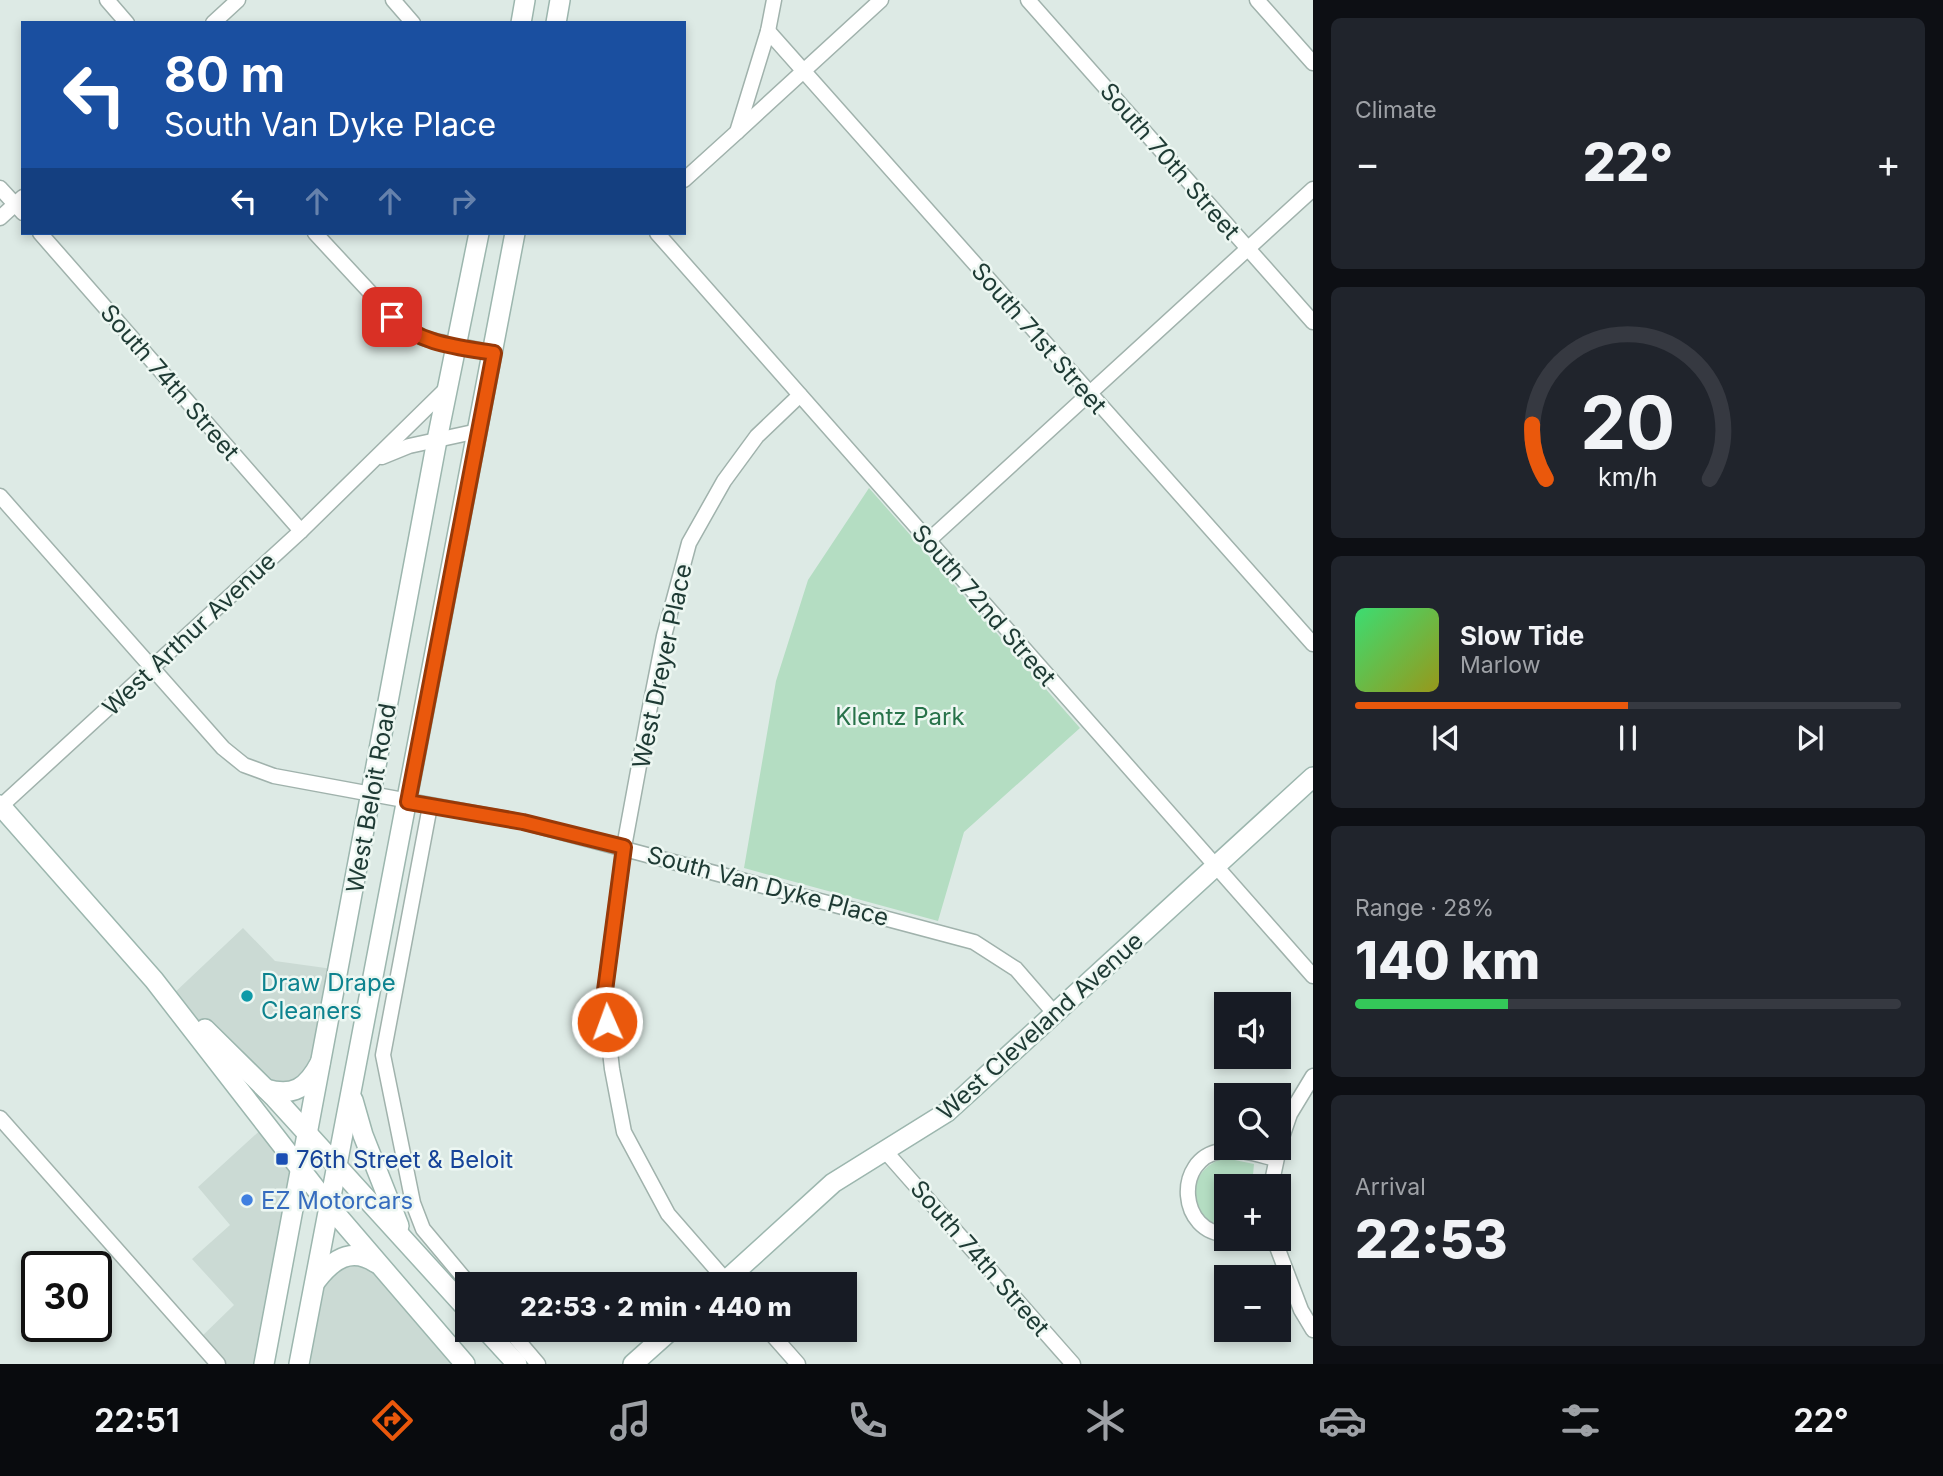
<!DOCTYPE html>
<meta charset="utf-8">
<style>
body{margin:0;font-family:Inter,sans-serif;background:#20242c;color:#f1f3f6;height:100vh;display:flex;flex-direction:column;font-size:26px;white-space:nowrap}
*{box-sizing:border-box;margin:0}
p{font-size:23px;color:#9ea1a6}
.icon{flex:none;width:38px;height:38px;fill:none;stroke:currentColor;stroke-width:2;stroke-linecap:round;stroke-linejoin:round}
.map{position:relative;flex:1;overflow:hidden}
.side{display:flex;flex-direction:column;gap:18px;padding:18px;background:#0d0f14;width:630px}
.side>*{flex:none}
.banner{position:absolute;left:21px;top:21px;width:665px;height:214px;border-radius:0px;box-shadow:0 4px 10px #0003;background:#1a4fa0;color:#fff;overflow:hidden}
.controls{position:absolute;left:1214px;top:992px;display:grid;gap:14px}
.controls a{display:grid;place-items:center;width:77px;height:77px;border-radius:0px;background:#171b24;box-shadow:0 4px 10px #0003;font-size:35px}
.speed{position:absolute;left:21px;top:1251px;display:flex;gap:14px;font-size:35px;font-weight:700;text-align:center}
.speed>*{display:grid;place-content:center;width:91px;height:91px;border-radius:50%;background:#171b24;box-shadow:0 4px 10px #0003;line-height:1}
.speed .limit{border:4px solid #111;border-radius:10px;background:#fff;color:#111}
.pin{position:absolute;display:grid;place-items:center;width:60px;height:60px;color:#fff;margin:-30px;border-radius:14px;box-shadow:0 4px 10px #0006}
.me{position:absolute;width:77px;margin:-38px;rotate:358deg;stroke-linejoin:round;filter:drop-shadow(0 0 5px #0008)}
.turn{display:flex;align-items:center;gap:24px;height:147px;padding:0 28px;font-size:32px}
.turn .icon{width:91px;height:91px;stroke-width:2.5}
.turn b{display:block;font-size:49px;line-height:60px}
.lanes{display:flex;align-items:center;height:66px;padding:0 28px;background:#0003;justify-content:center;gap:35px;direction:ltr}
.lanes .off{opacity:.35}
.big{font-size:52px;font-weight:800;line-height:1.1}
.side .card{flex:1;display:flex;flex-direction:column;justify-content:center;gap:10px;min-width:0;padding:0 24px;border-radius:10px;background:#20242c}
.side .dial{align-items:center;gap:0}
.dial svg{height:182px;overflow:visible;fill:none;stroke:#363941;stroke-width:7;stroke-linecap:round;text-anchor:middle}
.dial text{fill:#f1f3f6;stroke:none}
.song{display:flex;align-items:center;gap:21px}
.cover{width:84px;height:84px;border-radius:10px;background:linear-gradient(135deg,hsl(140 70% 55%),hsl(60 70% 35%))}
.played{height:7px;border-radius:4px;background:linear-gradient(90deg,#ea580c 50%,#363941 50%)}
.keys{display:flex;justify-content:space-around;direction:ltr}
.heat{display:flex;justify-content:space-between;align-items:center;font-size:38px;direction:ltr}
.charge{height:10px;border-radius:5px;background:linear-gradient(90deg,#34c759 28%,#363941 0)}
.trip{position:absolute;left:455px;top:1272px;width:402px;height:70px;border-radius:0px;background:#171b24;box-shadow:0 4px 10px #0003;font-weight:800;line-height:70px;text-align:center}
.tabs{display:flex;height:112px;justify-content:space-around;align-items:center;background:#090b0e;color:#9ea1a6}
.tabs .icon{width:49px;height:49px}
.tabs .on{color:#ea580c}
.tabs b{font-size:32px;color:#f1f3f6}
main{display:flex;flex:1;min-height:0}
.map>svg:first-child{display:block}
</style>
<main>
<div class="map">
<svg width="1313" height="1364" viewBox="0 0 1313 1364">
<rect width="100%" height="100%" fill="#ddeae5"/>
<g fill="#cbdad4">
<path d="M243,928l32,33 65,9 -23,122 -42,6 -104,-102z"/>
<path d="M266,1125l37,45 -39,194h-46l-21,-23 37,-36 -42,-46 38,-34 -32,-38z"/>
<path d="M369,1253l96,111h-166l20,-98z"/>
</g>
<g fill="#b4ddc2">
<path d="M869,488l211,240 -116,104 -26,89 -194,-53 32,-187 32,-101z"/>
<path d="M1225,1158l29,6 -2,22h-25v40c-44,-4 -42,-58 -2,-68z"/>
</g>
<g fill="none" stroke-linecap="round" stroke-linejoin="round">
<g stroke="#a0b2ac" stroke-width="17">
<g id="street">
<path d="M107,0l20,23"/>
<path d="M393,0l20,23"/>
<path d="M1028,0l285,322"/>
<path d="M1257,0l56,63"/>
<path d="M213,23l25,-23"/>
<path d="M768,31l545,613"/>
<path d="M737,132l144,-132"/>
<path d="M684,180l53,-48 31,-101 6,-31"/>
<path d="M0,188l23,25"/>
<path d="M0,218l23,-21"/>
<path d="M40,233l261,298"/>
<path d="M315,233l90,97 21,9 68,14"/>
<path d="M657,233l656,743"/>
<path d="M382,457l27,-11 69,-15"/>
<path d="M0,496l223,252 21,17 30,11 249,46 451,120 42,27 39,45"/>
<path d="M928,541l385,-352"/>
<path d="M430,806l-47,249 30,148 10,26 46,55"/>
<path d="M0,807l301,-276 147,-144"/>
<path d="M0,1118l218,246"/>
<path d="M1279,1146l11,-32 23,-38"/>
<path d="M886,1152l187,212"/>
<path d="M1271,1186l7,-33"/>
<path d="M1227,1234c-48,0 -54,-75 -6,-83 17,-3 38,4 55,8"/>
<path d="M1274,1239l27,71 12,20"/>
<path d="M729,1284l-61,-70 -44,-82 -12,-63 -8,-71 20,-151 24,-130 16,-81 25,-93 35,-62 33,-45 43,-41"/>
<path d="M509,1330l29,34"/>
<path d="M768,1330l30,34"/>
</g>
</g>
<g stroke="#9cb6ae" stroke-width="22">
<g id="secondary">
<path d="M521,23l4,-23"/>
<path d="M556,23l4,-23"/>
<path d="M0,805l154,175 176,227 135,157"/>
<path d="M205,1029l70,69 192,211"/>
<path d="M266,1089c27,8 41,-1 54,-26"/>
<path d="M353,1100l10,35 36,91"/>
<path d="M316,1281c16,-21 35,-35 60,-18"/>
<path d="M722,1284l111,-101 114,-71 366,-335"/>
<path d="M486,1330l31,34"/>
<path d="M264,1364l173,-924 42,-207"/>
<path d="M299,1364l216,-1131"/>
<path d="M633,1364l38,-34"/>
</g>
</g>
<use href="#street" stroke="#fff" stroke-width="14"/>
<use href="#secondary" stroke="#fff" stroke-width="19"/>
</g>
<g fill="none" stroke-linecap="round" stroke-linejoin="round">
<g stroke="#983908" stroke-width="18">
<path id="route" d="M392,317c27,27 65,30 102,36l-86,449 115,20 101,25 -20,151 3,24"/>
</g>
<use href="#route" stroke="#ea580c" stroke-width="12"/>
</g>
<circle fill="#0f9aa8" stroke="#edf7f2" stroke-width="2.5" cx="247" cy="996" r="7"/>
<rect fill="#1a4fb4" stroke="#edf7f2" stroke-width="2.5" x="275" y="1152" width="14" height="14" rx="3.5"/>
<circle fill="#3f7fe0" stroke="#edf7f2" stroke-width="2.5" cx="247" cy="1200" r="7"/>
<g text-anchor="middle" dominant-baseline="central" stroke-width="5" stroke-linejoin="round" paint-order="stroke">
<g font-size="24" fill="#1e3a34" stroke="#edf7f2">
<text transform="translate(1170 161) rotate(49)">South 70th Street</text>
<text transform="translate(1039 338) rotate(49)">South 71st Street</text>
<text transform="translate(170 382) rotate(49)">South 74th Street</text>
<text transform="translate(984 605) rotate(49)">South 72nd Street</text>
<text transform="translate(189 634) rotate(-43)">West Arthur Avenue</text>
<text transform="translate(662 666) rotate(-78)">West Dreyer Place</text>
<text transform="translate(371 798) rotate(-80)">West Beloit Road</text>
<text transform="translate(768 886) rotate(15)">South Van Dyke Place</text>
<text transform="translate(1040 1026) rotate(-42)">West Cleveland Avenue</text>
<text transform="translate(980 1258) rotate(49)">South 74th Street</text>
</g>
<g font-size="24" fill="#277249" stroke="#edf7f2">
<text x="900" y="716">Klentz Park</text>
</g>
<g font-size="24" fill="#0d838f" stroke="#edf7f2" text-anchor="start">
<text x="261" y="982">Draw Drape<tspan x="261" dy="28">Cleaners</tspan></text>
</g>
<g font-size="24" fill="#164399" stroke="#edf7f2" text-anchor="start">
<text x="296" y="1159">76th Street &amp; Beloit</text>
</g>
<g font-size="24" fill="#366cbe" stroke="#edf7f2" text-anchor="start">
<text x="261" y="1200">EZ Motorcars</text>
</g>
</g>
</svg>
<div class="controls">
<a><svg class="icon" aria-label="sound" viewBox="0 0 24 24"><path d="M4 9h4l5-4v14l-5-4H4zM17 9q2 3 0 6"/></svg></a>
<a><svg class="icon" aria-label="search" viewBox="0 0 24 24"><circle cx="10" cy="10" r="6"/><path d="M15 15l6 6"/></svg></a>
<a>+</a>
<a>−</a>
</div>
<div class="speed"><div class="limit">30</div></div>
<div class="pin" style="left:392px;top:317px;background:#d93025"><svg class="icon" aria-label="arrive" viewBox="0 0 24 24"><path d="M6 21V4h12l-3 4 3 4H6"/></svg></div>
<svg class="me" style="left:607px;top:1022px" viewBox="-20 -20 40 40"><circle r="17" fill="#ea580c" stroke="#fff" stroke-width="3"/><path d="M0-11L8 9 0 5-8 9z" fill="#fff"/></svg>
<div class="trip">22:53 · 2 min · 440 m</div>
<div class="banner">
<div class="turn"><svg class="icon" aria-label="left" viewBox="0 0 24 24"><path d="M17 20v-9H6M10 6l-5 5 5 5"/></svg><div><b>80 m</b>South Van Dyke Place</div></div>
<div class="lanes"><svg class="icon" aria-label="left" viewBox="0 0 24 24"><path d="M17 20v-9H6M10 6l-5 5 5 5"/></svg><svg class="icon off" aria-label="ahead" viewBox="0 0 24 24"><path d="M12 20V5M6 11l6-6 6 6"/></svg><svg class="icon off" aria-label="ahead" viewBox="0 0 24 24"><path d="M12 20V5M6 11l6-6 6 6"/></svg><svg class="icon off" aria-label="right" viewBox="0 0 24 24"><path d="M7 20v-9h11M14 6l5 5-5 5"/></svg></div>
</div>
</div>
<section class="side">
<div class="card"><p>Climate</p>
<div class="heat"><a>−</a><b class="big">22°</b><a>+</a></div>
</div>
<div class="card dial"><svg viewBox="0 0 100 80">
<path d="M14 69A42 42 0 1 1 86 69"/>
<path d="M14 69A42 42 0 0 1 8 45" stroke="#ea580c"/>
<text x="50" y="56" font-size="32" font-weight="700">20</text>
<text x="50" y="72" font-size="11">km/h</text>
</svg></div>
<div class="card">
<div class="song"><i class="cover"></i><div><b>Slow Tide</b><p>Marlow</p></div></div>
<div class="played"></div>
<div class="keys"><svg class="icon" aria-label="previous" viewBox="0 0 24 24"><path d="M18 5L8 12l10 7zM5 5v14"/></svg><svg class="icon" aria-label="pause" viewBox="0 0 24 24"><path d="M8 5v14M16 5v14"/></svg><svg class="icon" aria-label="next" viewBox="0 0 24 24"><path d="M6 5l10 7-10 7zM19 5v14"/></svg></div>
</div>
<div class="card"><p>Range · 28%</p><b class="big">140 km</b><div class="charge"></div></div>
<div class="card"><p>Arrival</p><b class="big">22:53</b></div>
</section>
</main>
<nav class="tabs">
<b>22:51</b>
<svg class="icon on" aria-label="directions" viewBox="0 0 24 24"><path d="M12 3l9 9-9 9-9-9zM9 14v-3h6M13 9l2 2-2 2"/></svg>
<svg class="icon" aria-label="music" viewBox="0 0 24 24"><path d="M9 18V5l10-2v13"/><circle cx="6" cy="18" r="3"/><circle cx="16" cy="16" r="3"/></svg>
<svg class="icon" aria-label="phone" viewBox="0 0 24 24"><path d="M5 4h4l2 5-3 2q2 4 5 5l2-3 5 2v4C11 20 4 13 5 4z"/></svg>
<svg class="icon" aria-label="climate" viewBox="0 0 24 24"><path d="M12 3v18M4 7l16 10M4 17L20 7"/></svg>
<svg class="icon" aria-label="car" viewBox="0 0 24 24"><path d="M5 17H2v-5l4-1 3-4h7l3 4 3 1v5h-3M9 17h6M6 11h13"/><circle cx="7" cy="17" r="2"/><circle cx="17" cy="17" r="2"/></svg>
<svg class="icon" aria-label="filters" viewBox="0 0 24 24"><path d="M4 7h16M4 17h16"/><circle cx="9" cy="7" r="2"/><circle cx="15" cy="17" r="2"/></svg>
<b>22°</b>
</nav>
